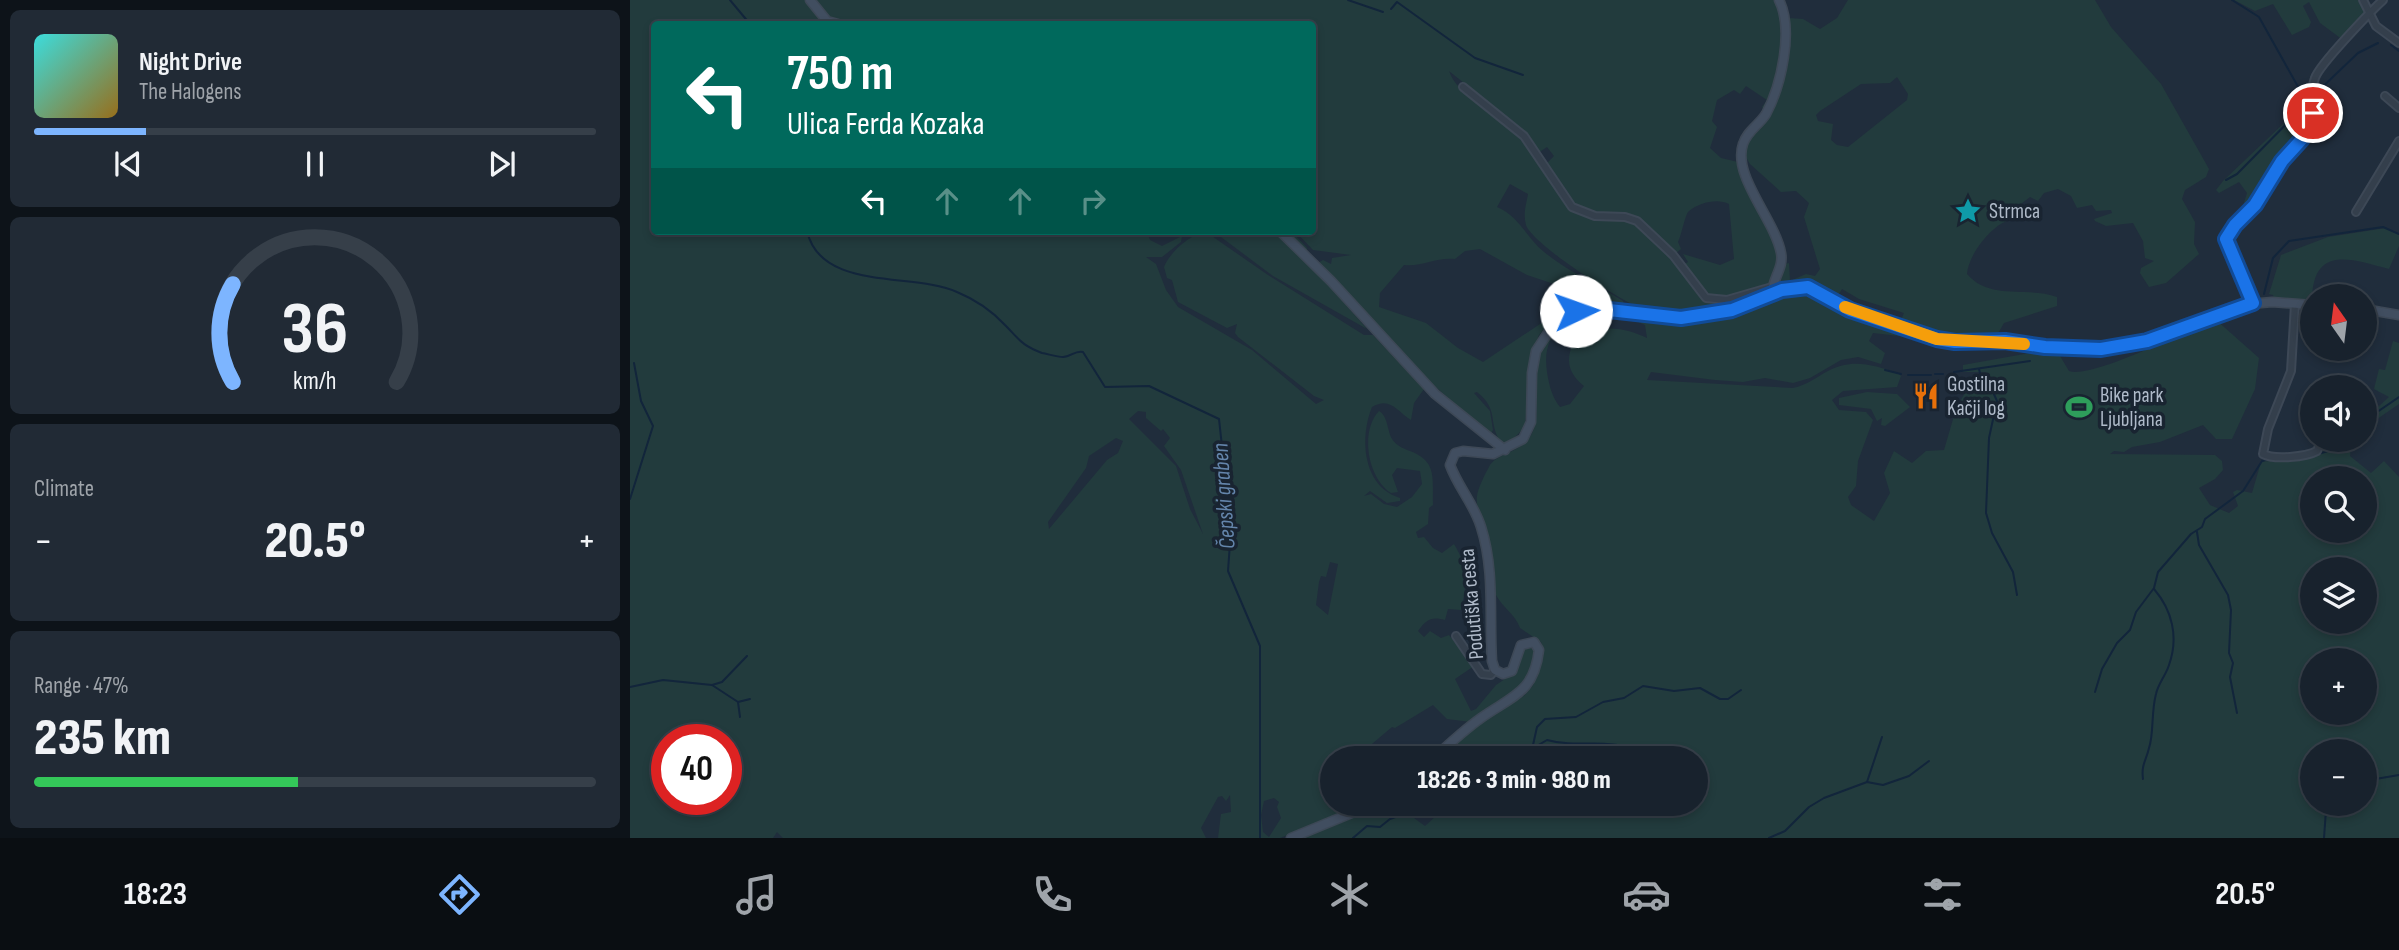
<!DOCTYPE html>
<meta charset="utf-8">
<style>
body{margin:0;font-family:"Sofia Sans Condensed",sans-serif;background:#212a35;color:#f1f3f6;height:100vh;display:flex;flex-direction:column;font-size:26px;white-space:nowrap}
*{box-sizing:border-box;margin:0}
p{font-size:23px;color:#9fa4aa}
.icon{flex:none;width:38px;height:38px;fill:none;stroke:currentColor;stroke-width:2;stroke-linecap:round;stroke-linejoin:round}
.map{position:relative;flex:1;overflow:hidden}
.details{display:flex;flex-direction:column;gap:10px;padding:10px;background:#0d1319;width:630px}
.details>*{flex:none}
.guide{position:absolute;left:21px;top:21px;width:665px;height:214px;border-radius:7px;box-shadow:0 4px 10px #0003,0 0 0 2px #363f49;background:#00695c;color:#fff;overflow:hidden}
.needle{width:46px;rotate:346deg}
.controls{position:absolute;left:1670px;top:284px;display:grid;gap:14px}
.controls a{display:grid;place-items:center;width:77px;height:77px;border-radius:50%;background:#18222d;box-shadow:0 4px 10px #0003,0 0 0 2px #363f49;font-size:35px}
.speed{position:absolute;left:21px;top:724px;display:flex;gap:14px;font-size:35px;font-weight:700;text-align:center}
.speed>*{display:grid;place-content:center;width:91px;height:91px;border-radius:50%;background:#18222d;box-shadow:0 4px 10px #0003,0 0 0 2px #363f49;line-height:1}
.speed .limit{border:10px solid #d22;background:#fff;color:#111}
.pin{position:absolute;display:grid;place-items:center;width:60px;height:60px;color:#fff;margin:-30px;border:4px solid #fff;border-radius:50%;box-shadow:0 2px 7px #0007}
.me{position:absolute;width:77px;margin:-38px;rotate:87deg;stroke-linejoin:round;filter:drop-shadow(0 0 5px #0008)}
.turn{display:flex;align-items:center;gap:24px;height:147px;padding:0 21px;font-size:32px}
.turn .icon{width:91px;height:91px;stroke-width:2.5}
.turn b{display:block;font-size:49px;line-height:60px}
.lanes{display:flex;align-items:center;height:66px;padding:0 21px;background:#0003;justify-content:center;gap:35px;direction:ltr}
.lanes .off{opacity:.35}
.big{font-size:52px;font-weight:800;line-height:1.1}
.details .card{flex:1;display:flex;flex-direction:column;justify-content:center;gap:10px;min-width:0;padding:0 24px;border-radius:10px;background:#212a35}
.details .dial{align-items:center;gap:0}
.dial svg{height:182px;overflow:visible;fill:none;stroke:#363f49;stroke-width:7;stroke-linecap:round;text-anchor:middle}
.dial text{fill:#f1f3f6;stroke:none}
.song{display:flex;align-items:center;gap:21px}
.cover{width:84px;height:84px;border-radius:10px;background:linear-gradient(135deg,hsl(180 70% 55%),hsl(40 70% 35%))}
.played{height:7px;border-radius:4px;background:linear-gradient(90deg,#7db5ff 20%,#363f49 20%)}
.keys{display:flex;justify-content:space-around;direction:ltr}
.heat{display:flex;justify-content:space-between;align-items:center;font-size:38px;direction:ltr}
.charge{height:10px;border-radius:5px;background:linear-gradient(90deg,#34c759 47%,#363f49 0)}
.trip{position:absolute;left:690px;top:746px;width:388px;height:70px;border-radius:35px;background:#18222d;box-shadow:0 4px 10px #0003,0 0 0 2px #363f49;font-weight:800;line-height:70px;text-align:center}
.menu{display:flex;height:112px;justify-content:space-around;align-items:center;background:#0a0e12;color:#9fa4aa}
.menu .icon{width:49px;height:49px}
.menu .selected{color:#7db5ff}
.menu b{font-size:32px;color:#f1f3f6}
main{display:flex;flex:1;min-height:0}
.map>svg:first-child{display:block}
</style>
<main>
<section class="details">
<div class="card">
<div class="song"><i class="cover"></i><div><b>Night Drive</b><p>The Halogens</p></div></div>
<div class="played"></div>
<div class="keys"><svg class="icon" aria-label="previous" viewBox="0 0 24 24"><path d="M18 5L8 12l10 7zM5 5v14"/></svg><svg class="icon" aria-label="pause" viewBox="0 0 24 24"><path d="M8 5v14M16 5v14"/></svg><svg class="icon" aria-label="next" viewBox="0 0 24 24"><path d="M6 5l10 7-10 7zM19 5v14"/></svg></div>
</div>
<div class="card dial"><svg viewBox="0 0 100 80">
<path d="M14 69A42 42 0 1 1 86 69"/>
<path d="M14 69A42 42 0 0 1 14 26" stroke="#7db5ff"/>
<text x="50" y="56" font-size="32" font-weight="700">36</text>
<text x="50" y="72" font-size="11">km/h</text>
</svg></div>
<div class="card"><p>Climate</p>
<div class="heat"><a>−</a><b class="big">20.5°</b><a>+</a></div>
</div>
<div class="card"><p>Range · 47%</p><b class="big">235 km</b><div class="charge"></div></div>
</section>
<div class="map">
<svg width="1769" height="838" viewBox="0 0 1769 838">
<rect width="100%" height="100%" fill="#202d3c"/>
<g fill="#223b3d" fill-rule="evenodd">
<path d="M0,0h176l15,20 7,4h-174v207h492l4,9 12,6 20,-10 -1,6 -19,15h-16l10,7 10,26 12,17 74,43 64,54 8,-4 -10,-4 -76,-59 -3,-4 2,-9 -10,4 -49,-26 -6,-22 -5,-2 -3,-11c6,-15 26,-33 42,-35l62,43 96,60h9l51,54 -10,14 -3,17c-14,-9 -21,-24 -39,-13 -13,32 -9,80 28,91v3l-13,2 -17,-12 -6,5 7,-2 13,10 13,3 15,-10 10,-13 -2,-13 -23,-3 -5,7 6,17 -7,1c-24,-16 -31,-62 -12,-82 9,5 8,19 13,28 5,7 10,9 18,12 28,11 22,27 23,54l-4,3 -1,16 -12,8 2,6 6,-1 9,11 9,5 12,-9c15,24 13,39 7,66l-13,-1 -3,11c-14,-4 -19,0 -27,11l6,6 6,-6 11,7 8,-3 25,31 -19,13 16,32 5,-2 20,-24 21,-14 7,-23 4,-2 7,5 -9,31 -8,9 -47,31 -24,-3 -14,-14 -38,23 -3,-1 -26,22 4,9h-38v45h37l-89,35h-62l3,-24 10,-2 -1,-17 -4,6 -4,-5 -4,1 -17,31 5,10h-423l-6,-6 -4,6h-143zM508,411l8,1v6l15,13 2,-2 7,9 -6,8 17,24 22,64 -13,-25 -14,-43 -47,-47zM486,438l7,3 -5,12 -11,7 -58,69 -1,-7 38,-54 3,-12zM700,562l8,2 -10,51 -12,-10 3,-23 2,-6 5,1zM37,740h59v60h-59zM644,798l5,4 -2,5 4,11 -12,19 -6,-5 -2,-17 3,-14z"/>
<path d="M183,0h962c13,31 6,81 -11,110l-2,-3 5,-7 -21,-14 -6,8 -6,-4 -17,10 -5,21 5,6 -7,21 11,10 17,4 35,74 6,22 -8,25c-21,11 -41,14 -65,13l-23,-31 5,-3 -5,-8 37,11 14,-6 -5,-55c-12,-6 -30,-1 -40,7 -4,3 -7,23 -11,31l3,7 -6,5 -38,-35 -39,-4 -25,-8 -26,-44 7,-7 -7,-9 -9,6 -24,-30 -65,-52c8,25 48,42 67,59 24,20 33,56 56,78 14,15 39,5 56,12 28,12 58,55 77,79l9,3 34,-5 1,3c-33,12 -67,18 -101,11 -21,-5 -116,-67 -122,-86 -3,-13 0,-19 2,-31l-18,-10 -13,23c22,9 30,31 47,45 25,20 52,32 79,49l2,5 -62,1 -1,-3 8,-3 1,-6 -11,-9 -33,-11 -47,-26 -15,2 -10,8c-19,-2 -33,8 -51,6l-24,28 -1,14 47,16 32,25 25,14 75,-50 -19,23 -9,23 -5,69 -16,16 -9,-2c-12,-19 -1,-32 -23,-49l-3,1 16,18 3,19 -3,5 -78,-69 -94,-103 5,-3 8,4 1,-6 19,-3 -38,-5 -17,-18 -2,2 13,14 -1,5 -23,-22h29v-207h-463l-21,-7z"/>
<path d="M1218,0h247l16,27 50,57 48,85 -3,8 -21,13 -3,9 13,23 -1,22 5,10 -33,29 -17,4 -9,-14 1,-5 13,-7 -9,-3 -2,-17 -10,-18 -27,3 -11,-5 -1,-2 18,-6 -1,-3 -15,1 -4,-6 -15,3 -6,-12 -13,-7 -14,4 -6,8 -8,-4 -22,17 -1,7c-17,6 -39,35 -40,53 23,27 60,12 90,23v9l-53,17 -7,12h-59l-38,-13 4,-9 -45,-14 -17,-10 -5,8c-20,-14 -33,-14 -56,-11l-2,-6 6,-16 4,-1 1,18 16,-7 9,2 5,-7 -16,-52 5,-14 -13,-12 -15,1 -31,-28 -6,-10 2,-11 20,-24 23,-101 14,1 17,10 17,-11zM1267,77l11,17 -1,6 -59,47 -11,-2 -6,-5 2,-16 -15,-3 -2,-6 4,-4 41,-27 29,-1z"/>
<path d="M1604,0h127l3,13 -21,27 -23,-17 -11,-21 -6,4 8,16 -2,5 -17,8 -19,-31 -18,7z"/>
<path d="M1674,104l2,3 -6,13v18l-28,32 -16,30 -10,10 -4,-1 5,-16 -8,-11 -20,11 -3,-3 7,-9z"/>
<path d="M1756,228l13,7v11l-10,23c-40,-11 -77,-24 -77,33l-38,-3 -1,-4 -4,-1 12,-39 47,-18z"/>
<path d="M583,231h63l27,25 64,73 -94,-53z"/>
<path d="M1173,291l9,2 35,21 69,21 1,3 -44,-5 -4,8 16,12 -4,11 -23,-7 -17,3 -31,18 -17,5 -28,-5 -22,4 -28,-2 -64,-8 -4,8 146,8c14,-3 22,-10 35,-17 24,-13 45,-6 70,2l3,3 -4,11 -54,4 -11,9 7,10 27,2 7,8 -15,41 -2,25 -8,11 3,8 23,16 16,-28 -6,-20 10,-22 18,12 14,-12 18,-1 12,-41 11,-20 20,-2 -1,-15h-23v-7l73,-13 24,4 9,15c24,8 118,-41 146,-52l44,39 -4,31 -23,50h-16l-13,-14 -43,17 -28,5 -8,5 -10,-1 -4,3 105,1 7,6 1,9 -8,9 -16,9 11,17 19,8 9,-7 -5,-14 4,-2 15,3 9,-31 51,-6 40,-17 -2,17 21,17 13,-12 15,16v361h-1100l83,-35h31l1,15 11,8 10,-9 2,-14h259v-45h-258l52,-43 35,-20 8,-10 6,-17 5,-17 -3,-9 -21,-14c-5,-14 -17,-20 -24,-33 -7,-14 -3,-37 -7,-53 -3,-13 -14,-32 -12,-46 1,-8 8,-22 12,-29 7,-15 35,-13 44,-36 10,-26 -7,-57 8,-83 31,-56 79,-30 128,-26 14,2 29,0 43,-3 31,-5 58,-23 91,-28zM973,315l31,5 11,5 2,13c-27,-12 -46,-14 -73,3 -9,19 -6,32 10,45l-14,18 -10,3c-8,-10 -11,-22 -13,-35 -6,-42 20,-52 56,-57zM1682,478h52v52h-52zM1682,569h52v52h-52zM1682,660h52v52h-52zM1682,751h52v52h-52z"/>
<path d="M1763,341l6,2v61l-35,24 1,-9 24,-22 -15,-8 5,-20 6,1z"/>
<path d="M1237,392l30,2 13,13 -25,19 -4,-1 1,-7 -5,3 -6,-12 -32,-4v-7z"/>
</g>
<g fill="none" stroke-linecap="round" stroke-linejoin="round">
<g stroke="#12253b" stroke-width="2">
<path d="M100,0l20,24"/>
<path d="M718,0l35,12"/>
<path d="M1602,0l27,17 47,84h3"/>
<path d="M761,9l6,-7 78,56 48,17"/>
<path d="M1761,45l8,6"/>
<path d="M1685,94l43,-41 20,-10"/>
<path d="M1596,180l11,-6 71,-72"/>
<path d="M177,231c14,61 107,41 150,61 17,7 35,19 48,33 15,15 16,20 37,28 6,1 15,4 21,4 8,0 12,-7 20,-5l22,35 44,-1 70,33 12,110 -3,42 32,75v192"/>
<path d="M1634,294l9,-36 16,-17 94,-14 16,7"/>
<path d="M1349,369l3,13 11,10 4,9 -8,37 -3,75 6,20 21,39 4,23"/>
<path d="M1255,370l16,4"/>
<path d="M1324,372l76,-11"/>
<path d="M1305,374h8"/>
<path d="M1278,375h23"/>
<path d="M1734,421l35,-24"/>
<path d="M1682,456l22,-7 11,-10"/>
<path d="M0,499l23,-73 -12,-25 -7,-38"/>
<path d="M1567,532l2,13 29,50 3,15 -2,43 4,10 -3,14 7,36"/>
<path d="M82,685l26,17 12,-3"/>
<path d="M0,687l33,-7 49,5 10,-3 25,-26"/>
<path d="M1465,692l7,-23 15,-26 13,-13 6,-18 18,-24 4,-16 33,-38 11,-7 3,-8 38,-28 19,-30 6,-2"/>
<path d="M108,702l2,15"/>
<path d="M903,745l4,-18 8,-8 31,-2 27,-15 21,-4 19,-12 31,5 26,-3 20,11h8l13,-9"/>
<path d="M870,758l18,-1 29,-17c29,8 52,-1 82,7"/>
<path d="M1513,779c-2,-14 3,-18 6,-31 5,-14 2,-36 7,-54 2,-10 10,-19 13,-29 10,-28 3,-55 -15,-76"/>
<path d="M1734,781l35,-6"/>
<path d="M1237,782l15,-45"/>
<path d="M723,838l14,-12 13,1 10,-8 44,-16"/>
<path d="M1139,838l16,-7 24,-24 15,-9 43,-16 16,3 26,-9 20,-15"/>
<path d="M1694,838l2,-28 5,-7"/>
</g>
<g stroke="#3d4856" stroke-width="10">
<g id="street">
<path d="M1733,0l13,26 23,17"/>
<path d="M833,87l61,49 48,71 23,9 30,1 12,4 36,34 33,43 21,2 45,-13"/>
<path d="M1755,96l14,12"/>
<path d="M1726,212l43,-71"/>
<path d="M1623,303l-27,-64 82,-108c8,-18 0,-36 7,-53 4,-13 55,-66 68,-78"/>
<path d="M1665,304l-4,67 -23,58 -5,25c11,6 43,3 54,-3l5,-12"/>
<path d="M1710,387v-1"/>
<path d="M826,636l26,38 9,1 4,-5"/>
</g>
</g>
<g stroke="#3d4856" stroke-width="11">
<g id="secondary">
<path d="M180,0l17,21 11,3"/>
<path d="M650,231l51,50 104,113 70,56"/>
<path d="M1142,294c0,-15 12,-26 9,-41 -6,-33 -49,-77 -38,-109 4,-13 16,-19 23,-30 15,-28 28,-84 13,-114"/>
<path d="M1734,309l35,6"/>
<path d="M804,758c15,-14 30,-28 47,-40 31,-22 53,-25 58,-68l-5,-8 -13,3 -9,26 -9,3 -8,-4 -3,-9c-3,-45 3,-90 -11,-134 -7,-23 -23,-40 -31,-62l5,-12 8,-2 30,3 30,-15 8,-17 1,-49 4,-22 19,-29 21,-11 24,-3 81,10 51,-8 50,-20 26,-3 42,23 87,29 68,2 77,9 39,-3 26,-6 93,-36 32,-3 40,3"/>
<path d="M661,838l85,-35"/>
</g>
</g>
<use href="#street" stroke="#343f4c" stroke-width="6"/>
<use href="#secondary" stroke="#414e60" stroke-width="8"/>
</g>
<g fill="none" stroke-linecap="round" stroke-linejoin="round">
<g stroke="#114b97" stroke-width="18">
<path id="route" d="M946,311l24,-2 81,9 51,-8 50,-20 26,-3 42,23 87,29 18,3 50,-1 40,6 56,2 46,-8 106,-38 -27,-64 9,-14 20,-20 27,-44 20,-22 11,-26"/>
</g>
<use href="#route" stroke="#1a73e8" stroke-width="12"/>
<path stroke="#f59e0b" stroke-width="12" d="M1215,307l92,32 87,5"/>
</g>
<defs>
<g id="sight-bare" transform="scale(2.1)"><path d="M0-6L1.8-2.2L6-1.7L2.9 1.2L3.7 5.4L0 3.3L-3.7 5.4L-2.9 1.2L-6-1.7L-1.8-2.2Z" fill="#0f9aa8" stroke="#192431" stroke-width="2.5" paint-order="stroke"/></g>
<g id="restaurant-bare" transform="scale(2.1)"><path d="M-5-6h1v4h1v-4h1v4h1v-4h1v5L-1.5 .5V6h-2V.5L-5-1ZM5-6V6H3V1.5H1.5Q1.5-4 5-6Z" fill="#e8710a" stroke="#192431" stroke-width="2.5" paint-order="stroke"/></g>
<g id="stadium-bare" transform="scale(2.1)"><path d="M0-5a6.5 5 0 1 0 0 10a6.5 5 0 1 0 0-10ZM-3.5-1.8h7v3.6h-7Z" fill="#2e9e5b" stroke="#192431" stroke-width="2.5" paint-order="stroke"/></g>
</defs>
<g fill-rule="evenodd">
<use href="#sight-bare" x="1338" y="211"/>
<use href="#restaurant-bare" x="1296" y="396"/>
<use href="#stadium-bare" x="1449" y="407"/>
</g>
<g text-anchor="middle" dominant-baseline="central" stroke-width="7" stroke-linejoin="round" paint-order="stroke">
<g font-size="21" fill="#afbac9" stroke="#192431" text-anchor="start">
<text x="1359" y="211">Strmca</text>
<text x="1317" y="384">Gostilna<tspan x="1317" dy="24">Kačji log</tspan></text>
<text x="1470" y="395">Bike park<tspan x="1470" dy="24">Ljubljana</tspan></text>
</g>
<g font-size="21" fill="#afbac9" stroke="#192431">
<text transform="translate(842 604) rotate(-95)">Podutiška cesta</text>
</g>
<g font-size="23" font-style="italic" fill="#6485ab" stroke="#192431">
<text transform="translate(594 496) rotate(-94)">Čepski graben</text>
</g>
</g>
</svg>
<div class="controls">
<a><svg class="needle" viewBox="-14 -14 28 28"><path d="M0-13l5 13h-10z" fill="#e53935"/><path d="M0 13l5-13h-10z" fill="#9fa4aa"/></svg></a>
<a><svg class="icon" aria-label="sound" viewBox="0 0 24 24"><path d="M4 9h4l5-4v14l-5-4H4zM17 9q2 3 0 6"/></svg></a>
<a><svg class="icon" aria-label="search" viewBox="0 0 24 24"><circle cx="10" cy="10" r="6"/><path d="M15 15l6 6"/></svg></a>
<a><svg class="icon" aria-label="layers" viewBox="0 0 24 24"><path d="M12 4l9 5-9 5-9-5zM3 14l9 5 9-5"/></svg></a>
<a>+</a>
<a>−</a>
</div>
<div class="speed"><div class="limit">40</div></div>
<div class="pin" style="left:1683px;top:113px;background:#d93025"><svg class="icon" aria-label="arrive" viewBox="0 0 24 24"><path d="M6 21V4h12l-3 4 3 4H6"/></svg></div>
<svg class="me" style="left:946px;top:311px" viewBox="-20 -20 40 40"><circle r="19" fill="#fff"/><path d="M0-13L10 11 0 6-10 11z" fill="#1a73e8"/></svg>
<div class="trip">18:26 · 3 min · 980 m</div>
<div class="guide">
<div class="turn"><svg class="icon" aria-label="left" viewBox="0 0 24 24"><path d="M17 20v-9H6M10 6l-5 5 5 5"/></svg><div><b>750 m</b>Ulica Ferda Kozaka</div></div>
<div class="lanes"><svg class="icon" aria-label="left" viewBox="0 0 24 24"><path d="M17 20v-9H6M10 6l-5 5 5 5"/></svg><svg class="icon off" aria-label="ahead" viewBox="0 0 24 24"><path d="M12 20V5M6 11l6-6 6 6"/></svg><svg class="icon off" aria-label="ahead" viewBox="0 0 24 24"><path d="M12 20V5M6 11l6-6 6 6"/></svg><svg class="icon off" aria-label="right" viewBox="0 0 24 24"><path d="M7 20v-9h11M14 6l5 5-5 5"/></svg></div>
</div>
</div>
</main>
<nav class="menu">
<b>18:23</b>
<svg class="icon selected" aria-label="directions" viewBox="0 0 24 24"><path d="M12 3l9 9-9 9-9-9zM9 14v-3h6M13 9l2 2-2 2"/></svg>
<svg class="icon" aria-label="music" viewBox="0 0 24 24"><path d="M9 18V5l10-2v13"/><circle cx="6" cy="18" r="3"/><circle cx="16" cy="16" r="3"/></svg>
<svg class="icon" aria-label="phone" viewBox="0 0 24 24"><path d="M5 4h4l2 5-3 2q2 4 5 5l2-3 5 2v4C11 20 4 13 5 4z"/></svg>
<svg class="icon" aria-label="climate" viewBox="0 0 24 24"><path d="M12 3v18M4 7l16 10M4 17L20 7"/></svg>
<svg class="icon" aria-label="car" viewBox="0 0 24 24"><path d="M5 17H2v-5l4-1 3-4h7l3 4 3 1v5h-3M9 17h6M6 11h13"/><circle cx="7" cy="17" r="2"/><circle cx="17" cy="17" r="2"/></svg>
<svg class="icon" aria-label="filters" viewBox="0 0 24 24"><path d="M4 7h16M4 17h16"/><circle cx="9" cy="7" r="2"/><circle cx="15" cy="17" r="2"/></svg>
<b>20.5°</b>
</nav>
